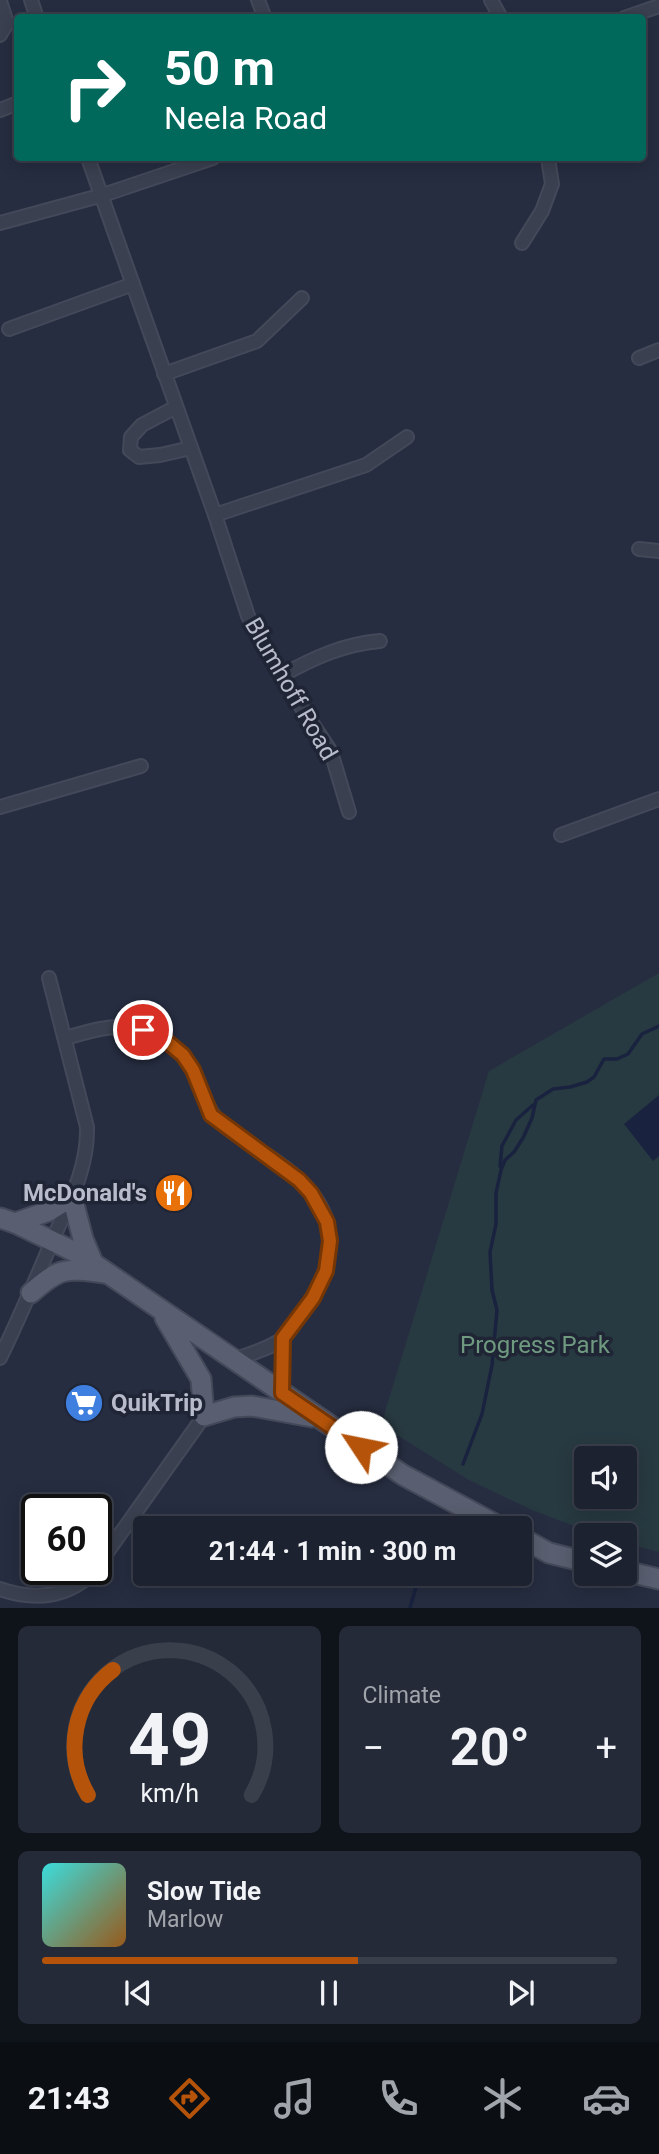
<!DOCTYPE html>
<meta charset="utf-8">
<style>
body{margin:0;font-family:Roboto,sans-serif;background:#252a38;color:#f1f3f6;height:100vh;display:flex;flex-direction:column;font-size:26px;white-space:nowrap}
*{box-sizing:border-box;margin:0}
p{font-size:23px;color:#a0a4ab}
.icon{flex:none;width:38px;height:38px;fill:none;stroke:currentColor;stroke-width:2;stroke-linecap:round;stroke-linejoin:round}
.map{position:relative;height:1608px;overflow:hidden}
.drawer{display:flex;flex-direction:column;gap:18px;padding:18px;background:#0f131a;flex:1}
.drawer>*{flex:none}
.hud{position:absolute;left:14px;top:14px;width:632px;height:147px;border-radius:7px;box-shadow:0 4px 18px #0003,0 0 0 2px #3a3f4c;background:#00695c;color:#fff;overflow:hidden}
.buttons{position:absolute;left:574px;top:1446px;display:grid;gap:14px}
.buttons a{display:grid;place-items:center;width:63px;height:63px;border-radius:7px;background:#1c2230;box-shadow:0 4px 18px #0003,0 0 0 2px #3a3f4c;font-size:35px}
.speed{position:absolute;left:21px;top:1494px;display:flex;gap:14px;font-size:35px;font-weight:700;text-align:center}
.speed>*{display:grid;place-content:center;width:91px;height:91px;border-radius:50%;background:#1c2230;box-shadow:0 4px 18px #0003,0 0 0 2px #3a3f4c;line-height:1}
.speed .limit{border:4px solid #111;border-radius:10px;background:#fff;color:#111}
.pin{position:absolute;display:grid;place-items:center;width:60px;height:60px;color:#fff;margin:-30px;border:4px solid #fff;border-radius:50%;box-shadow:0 2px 7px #0007}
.me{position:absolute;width:77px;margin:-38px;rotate:304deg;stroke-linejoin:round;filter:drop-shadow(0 0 5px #0008)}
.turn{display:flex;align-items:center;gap:24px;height:147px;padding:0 35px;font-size:32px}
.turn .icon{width:91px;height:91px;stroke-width:2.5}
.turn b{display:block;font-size:49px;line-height:60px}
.big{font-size:52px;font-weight:700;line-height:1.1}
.drawer .tile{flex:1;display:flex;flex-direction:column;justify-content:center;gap:10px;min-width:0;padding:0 24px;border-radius:10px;background:#252a38}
.drawer .dial{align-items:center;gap:0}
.dial svg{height:182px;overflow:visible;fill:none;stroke:#3a3f4c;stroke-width:7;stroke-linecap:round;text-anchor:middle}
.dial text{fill:#f1f3f6;stroke:none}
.song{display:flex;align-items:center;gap:21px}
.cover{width:84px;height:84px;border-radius:10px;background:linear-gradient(135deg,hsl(180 70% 55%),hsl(30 70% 35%))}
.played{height:7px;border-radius:4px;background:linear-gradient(90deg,#b45309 55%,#3a3f4c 55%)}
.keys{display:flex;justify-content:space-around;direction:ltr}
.heat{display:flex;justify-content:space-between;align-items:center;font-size:38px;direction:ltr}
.drawer .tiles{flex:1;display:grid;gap:18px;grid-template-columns:1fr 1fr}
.tile:last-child{grid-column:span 2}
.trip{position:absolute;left:133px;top:1516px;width:399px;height:70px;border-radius:7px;background:#1c2230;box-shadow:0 4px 18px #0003,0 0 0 2px #3a3f4c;font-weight:700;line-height:70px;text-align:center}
.tabs{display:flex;height:112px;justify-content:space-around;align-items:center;background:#0b0e13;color:#a0a4ab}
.tabs .icon{width:49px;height:49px}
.tabs .selected{color:#b45309}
.tabs b{font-size:32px;color:#f1f3f6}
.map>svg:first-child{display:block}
</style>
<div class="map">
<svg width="659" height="1608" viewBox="0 0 659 1608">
<rect width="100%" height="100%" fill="#262d40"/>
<path fill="#283a41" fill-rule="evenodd" d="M659,973v579l-34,-9v-8h-27l-66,-25 -63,-30 -88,-55 108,-354zM586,1458h39v38h-39z"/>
<path fill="#19223e" d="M659,1095v61l-6,5 -29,-37z"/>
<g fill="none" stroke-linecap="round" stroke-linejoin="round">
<g stroke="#19223e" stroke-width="3.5">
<path d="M500,1166l2,-20 14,-26 17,-15"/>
<path d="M463,1464l19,-50 10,-49 5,-55 -5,-20 -2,-38 6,-28v-31l5,-23 4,-10 9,-8 9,-14 9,-20 4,-18 17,-11 17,-2 17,-5 7,-5 10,-18h13l11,-5 14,-20 17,-8"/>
<path d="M410,1608l10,-35"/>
</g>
<g stroke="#444959" stroke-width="16">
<g id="minor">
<path d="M31,0l6,18"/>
<path d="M258,0l5,13 -4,5"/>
<path d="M491,0l10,18"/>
<path d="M0,1l7,22 -7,12"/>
<path d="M624,18l35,-12"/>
<path d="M0,110l18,-7"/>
<path d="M88,158l127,357 33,101 33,60 50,76 18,60"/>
<path d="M0,223l103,-28 110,-37"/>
<path d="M522,243l20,-32 10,-27 -4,-26"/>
<path d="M9,329l124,-45"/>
<path d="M639,358l20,-8"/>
<path d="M164,374l93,-33 45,-43"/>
<path d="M176,407l-34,18 -11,12 -1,13 9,7 21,-2 31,-7"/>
<path d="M215,515l151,-50 41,-28"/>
<path d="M639,549l20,2"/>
<path d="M281,676c32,-18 63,-32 99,-35"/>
<path d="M0,807l141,-41"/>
<path d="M561,835l98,-36"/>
<path d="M65,1038c19,-5 38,-12 58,-11 27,0 56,18 69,42 11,19 13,41 30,55 28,23 66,40 89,68 33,41 19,83 -10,122 -5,7 -11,19 -19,25 -13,10 -33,15 -49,21"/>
<path d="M0,1358c19,-39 36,-79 53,-119 16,-37 35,-70 34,-112l-38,-149"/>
<path d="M282,1393l1,-55"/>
<path d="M96,1568l108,-152"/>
<path d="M0,1589c34,12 70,9 95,-19"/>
</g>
</g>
<g stroke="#444959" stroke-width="23">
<g id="primary">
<path d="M0,1218l15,5 66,32 322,220 99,53"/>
<path d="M15,1223l34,-12 23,-14 11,42 10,24"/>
<path d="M31,1293c29,-26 35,-25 73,-20"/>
<path d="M165,1318l36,61 3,37 30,-9 18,-1 60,11"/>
<path d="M520,1537l29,16 37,9"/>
<path d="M625,1571l34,8"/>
</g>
</g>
<use href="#minor" stroke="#3a4050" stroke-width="12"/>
<use href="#primary" stroke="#595f70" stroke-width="19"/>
</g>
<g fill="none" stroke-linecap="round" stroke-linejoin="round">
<g stroke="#753606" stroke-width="18">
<path id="route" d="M143,1030l22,10 18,15 10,15 18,45 88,65 12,13 16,29 3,19 -4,30 -13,27 -30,40 -1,55 79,54"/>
</g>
<use href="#route" stroke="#b45309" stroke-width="12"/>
</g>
<defs>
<g id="restaurant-disc" transform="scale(2.0125)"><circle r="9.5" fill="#e8710a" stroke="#1f2535"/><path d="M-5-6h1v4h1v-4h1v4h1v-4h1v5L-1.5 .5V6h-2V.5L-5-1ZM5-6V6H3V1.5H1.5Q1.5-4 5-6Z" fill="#fff"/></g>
<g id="supermarket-disc" transform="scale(2.0125)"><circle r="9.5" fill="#3f7fe0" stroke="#1f2535"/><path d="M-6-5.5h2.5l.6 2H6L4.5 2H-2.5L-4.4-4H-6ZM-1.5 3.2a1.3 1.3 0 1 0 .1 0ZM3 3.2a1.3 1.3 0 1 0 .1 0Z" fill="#fff"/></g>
</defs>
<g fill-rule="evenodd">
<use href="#restaurant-disc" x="174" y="1193"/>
<use href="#supermarket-disc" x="84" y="1403"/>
</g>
<g text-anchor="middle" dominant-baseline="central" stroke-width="7" stroke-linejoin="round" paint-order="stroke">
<g font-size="24" fill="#b7bbca" stroke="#1f2535">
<text transform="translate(291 689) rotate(60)">Blumhoff Road</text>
</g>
<g font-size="24" font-weight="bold" fill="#b7bbca" stroke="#1f2535" text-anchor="end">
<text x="147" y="1193">McDonald's</text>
<text x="111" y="1403" text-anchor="start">QuikTrip</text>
</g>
<g font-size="24" fill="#6f9a80" stroke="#1f2535">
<text x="535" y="1345">Progress Park</text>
</g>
</g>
</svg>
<div class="buttons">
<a><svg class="icon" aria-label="sound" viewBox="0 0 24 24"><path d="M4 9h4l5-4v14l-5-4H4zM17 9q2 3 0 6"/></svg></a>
<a><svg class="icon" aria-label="layers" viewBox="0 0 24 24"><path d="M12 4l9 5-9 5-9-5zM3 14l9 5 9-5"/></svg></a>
</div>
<div class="speed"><div class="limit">60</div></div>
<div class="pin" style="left:143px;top:1030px;background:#d93025"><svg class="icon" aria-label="arrive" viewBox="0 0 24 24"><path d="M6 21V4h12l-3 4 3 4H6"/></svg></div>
<svg class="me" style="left:361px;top:1447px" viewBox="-20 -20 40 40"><circle r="19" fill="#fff"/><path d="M0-13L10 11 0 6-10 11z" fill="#b45309"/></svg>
<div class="trip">21:44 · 1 min · 300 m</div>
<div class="hud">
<div class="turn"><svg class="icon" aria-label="right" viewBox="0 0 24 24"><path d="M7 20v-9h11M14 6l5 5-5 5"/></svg><div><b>50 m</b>Neela Road</div></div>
</div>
</div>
<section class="drawer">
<div class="tiles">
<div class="tile dial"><svg viewBox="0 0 100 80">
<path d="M14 69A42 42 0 1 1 86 69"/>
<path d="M14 69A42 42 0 0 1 25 14" stroke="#b45309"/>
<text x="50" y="56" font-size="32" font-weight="700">49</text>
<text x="50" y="72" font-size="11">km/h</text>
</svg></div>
<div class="tile"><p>Climate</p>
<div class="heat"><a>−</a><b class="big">20°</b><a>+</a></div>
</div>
<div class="tile">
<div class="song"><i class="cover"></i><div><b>Slow Tide</b><p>Marlow</p></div></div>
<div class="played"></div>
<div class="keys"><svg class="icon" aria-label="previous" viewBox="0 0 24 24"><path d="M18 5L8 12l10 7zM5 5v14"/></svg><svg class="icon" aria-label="pause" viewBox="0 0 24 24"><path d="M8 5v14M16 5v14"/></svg><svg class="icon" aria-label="next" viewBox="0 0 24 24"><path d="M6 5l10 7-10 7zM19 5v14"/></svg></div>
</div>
</div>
</section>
<nav class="tabs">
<b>21:43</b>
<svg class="icon selected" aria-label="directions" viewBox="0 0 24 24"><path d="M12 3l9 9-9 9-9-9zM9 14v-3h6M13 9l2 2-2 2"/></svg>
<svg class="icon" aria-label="music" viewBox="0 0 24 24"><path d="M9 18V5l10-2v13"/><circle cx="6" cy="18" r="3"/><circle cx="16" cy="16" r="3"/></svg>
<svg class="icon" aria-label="phone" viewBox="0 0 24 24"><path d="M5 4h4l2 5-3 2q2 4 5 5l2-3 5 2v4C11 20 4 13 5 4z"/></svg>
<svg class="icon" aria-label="climate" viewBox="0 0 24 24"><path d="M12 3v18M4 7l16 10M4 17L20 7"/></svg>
<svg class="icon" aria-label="car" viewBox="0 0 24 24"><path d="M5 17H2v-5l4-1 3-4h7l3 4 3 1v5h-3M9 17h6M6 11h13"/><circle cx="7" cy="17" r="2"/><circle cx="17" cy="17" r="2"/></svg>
</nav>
